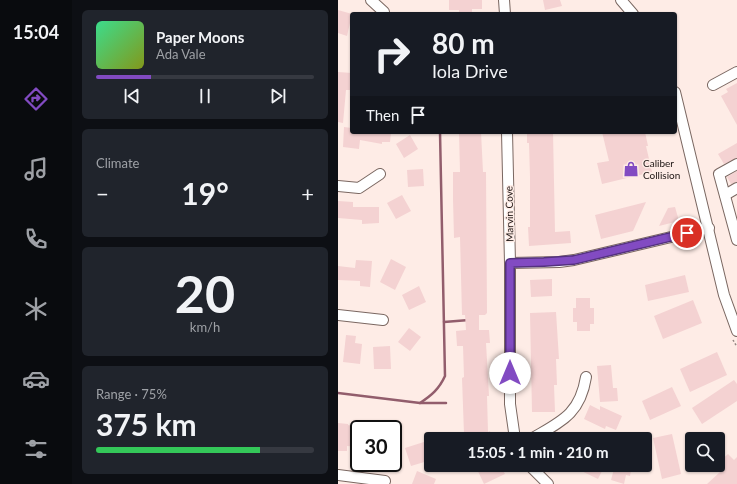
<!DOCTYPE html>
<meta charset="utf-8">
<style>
body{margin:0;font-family:Lato,sans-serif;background:#20242c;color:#f1f3f6;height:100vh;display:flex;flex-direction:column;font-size:15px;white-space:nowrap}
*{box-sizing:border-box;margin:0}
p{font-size:13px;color:#9ea1a6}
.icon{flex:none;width:22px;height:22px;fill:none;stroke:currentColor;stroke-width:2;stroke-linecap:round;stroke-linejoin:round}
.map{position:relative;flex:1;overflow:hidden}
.panel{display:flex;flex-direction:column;gap:10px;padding:10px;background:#0d0f14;width:266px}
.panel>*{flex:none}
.hud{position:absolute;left:12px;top:12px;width:327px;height:122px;border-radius:4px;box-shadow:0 1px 3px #0004;background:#171b24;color:#f1f3f6;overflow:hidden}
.controls{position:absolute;left:347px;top:432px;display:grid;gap:8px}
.controls a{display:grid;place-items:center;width:40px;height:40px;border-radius:4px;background:#171b24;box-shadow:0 1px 3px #0004;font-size:20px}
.speed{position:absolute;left:12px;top:420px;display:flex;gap:8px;font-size:20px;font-weight:700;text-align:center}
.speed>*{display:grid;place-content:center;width:52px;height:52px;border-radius:50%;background:#171b24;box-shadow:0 1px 3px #0004;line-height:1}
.speed .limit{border:2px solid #111;border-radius:6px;background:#fff;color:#111}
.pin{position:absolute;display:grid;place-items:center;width:34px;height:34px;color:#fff;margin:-17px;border:2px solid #fff;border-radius:50%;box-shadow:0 1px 4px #0007}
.me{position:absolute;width:44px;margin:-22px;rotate:0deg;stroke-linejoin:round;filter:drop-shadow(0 0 3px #0008)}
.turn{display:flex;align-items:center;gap:14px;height:84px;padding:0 16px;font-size:18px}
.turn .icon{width:52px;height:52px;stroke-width:2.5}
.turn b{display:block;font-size:28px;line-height:34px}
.then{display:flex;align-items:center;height:38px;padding:0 16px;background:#0003;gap:8px;font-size:15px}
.big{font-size:30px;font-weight:700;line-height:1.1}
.panel .widget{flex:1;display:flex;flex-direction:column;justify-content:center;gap:6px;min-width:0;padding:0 14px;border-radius:6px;background:#20242c}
.panel .dial{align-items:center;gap:0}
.dial b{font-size:52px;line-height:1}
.song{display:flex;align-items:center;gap:12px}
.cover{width:48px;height:48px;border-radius:6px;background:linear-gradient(135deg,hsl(150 70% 55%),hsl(70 70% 35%))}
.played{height:4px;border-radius:2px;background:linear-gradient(90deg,#824bc2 25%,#363941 25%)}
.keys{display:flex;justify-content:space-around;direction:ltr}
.heat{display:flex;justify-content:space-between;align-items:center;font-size:22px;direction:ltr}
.charge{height:6px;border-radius:3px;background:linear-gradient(90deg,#34c759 75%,#363941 0)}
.trip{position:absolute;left:86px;top:432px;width:228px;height:40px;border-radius:4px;background:#171b24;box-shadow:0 1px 3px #0004;font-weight:700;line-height:40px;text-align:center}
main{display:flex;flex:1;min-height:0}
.tabs{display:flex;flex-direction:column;width:72px;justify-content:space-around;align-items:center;background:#090b0e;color:#9ea1a6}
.tabs .icon{width:28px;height:28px}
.tabs .current{color:#824bc2}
.tabs b{font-size:18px;color:#f1f3f6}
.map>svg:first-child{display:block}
</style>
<main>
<nav class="tabs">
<b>15:04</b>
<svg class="icon current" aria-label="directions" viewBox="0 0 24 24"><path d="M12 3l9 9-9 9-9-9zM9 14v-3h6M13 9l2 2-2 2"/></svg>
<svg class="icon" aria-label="music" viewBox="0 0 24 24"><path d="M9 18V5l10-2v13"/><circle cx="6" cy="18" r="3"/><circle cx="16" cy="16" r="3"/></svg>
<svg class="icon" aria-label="phone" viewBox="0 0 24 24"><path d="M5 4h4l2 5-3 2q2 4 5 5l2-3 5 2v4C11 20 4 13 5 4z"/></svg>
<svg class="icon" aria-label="climate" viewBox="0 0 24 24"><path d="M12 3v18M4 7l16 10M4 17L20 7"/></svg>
<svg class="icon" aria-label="car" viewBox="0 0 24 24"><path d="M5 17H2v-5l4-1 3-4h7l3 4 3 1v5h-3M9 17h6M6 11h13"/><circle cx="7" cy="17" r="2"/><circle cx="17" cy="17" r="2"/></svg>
<svg class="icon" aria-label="filters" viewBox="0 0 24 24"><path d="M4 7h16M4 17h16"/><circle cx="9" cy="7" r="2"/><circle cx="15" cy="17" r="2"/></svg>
</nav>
<section class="panel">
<div class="widget">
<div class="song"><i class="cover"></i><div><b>Paper Moons</b><p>Ada Vale</p></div></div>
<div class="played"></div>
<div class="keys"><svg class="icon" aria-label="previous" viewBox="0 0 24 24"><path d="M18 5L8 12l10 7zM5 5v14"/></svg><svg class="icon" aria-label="pause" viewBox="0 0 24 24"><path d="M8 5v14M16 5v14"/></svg><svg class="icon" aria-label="next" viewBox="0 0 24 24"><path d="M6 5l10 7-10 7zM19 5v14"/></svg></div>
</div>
<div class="widget"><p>Climate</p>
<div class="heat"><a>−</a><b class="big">19°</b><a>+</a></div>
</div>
<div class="widget dial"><b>20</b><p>km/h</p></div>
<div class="widget"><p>Range · 75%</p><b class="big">375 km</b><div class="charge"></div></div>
</section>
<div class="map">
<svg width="399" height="484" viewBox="0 0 399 484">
<rect width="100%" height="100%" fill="#feece6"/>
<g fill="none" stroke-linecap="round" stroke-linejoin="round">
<g stroke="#925d6c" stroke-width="2.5">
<path d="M106,322l25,-2"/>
<path d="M0,393l82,10h26"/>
<path d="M82,403c12,-8 19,-14 25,-27l-5,-244"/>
</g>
</g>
<g fill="#f4d2d2">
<path d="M111,0h33v9h-10v5h-13v-4h-10z"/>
<path d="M205,0h17l2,6 -17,4z"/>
<path d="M0,10l14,4 -5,22 -9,-3z"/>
<path d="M0,72l14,1v17h-6l-3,33 -5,-1z"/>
<path d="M399,83v42l-16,-29 7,-4 -2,-3z"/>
<path d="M6,127l8,1v4h39l-1,10h-8v2l-22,-4 -1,9 -16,-2z"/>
<path d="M121,132h22l2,40h3l1,141 -2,2h-6v15h10l1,13h-4l3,53h-2l1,36 2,-1 2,8h-26l-2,-5 -2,-56 2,-1 -1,-31h-6l-1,-15 10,-1 -1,-15h-3l-2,-78 -6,1 -1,-39v-27h7z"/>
<path d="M189,132h26l2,100 15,-1 1,12 -42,3 -1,-19h2v-50l-1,-34h-2z"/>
<path d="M264,132h43l3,14h-2l6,26 -50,12 -5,-21 12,-2z"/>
<path d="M72,135l8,14 -14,9 -8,-14z"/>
<path d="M399,143v15l-13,6 -6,-10z"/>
<path d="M85,169l1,17 -16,1 -1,-17z"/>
<path d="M399,171v11l-6,2 -4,-7z"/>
<path d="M64,195l9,16 -15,8 -9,-16z"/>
<path d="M0,201l15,1v5h26v16l-17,1v-4l-24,-2z"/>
<path d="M308,202l-13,29 -32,8 -6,-24z"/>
<path d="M337,207l4,14 -20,5 9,-18z"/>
<path d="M53,259l15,8 -11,23 -15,-8z"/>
<path d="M18,260l16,1 -2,26 -10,-1v-5l-22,-1v-14l17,2z"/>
<path d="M347,275l4,17 -41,9 -3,-16z"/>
<path d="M214,279v17l-21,1 -1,-17z"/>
<path d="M81,286l7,16 -17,8 -7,-15z"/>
<path d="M238,298h14v10h4v16h-4v7h-13v-9h-4v-14h3z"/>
<path d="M355,300l9,23 -39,16 -9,-23z"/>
<path d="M218,312l3,47h-3l1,26h-3l1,27h-23l-2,-99z"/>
<path d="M71,328l12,9 -11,14 -12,-9z"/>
<path d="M8,335l10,1 -1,7 7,1 -2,20 -17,-2z"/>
<path d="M52,346l1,23h-17l-1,-22z"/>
<path d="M379,352l10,23 -37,17 -10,-23z"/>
<path d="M273,365l2,23h4l1,13 -18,1 -3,-36z"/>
<path d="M396,380l3,4v17l-35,23 -10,-16z"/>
<path d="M334,387l9,19 -31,14 -8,-19z"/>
<path d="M252,405l10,5v-4l22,10 -6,14 -10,-4 -1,3 -21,-10z"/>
<path d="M0,423l10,1v1l11,2v20l-12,-1v5h-9z"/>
<path d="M334,434l9,40 -19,5 -9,-41z"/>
<path d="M89,441l4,12v7l-20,6 -6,-18z"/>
<path d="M390,454l6,6 3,-3v27h-30l13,-12 -5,-6 3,-1v-2z"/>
<path d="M137,465h25l5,9 -21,10z"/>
<path d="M231,465h36l-7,14z"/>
<path d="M277,465h17l-2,11 -4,-1 -2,9 -13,-4z"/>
<path d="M79,471l19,8 -2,5h-22z"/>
</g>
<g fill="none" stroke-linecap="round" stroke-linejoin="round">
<g stroke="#7a6761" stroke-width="12">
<g id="minor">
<path d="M33,0l13,12"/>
<path d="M166,0l1,14"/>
<path d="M283,0l12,14"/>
<path d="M375,85l24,-13"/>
<path d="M337,92l49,203 13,36"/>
<path d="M169,132l3,131v141l5,35"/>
<path d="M399,164l-18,10 18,66"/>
<path d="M0,186l21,2 21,-14"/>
<path d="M387,195l12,-7"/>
<path d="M172,263l49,-1 15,-2 135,-32"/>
<path d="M0,315l45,5"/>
<path d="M193,439c29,-17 49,-24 55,-62"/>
<path d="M191,465l19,19"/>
<path d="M0,475l47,6"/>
</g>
</g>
<path stroke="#938682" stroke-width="1.5" stroke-dasharray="2 2" stroke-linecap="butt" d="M395,340l4,7"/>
<use href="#minor" stroke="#fff" stroke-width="10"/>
</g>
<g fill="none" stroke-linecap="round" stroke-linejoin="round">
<g stroke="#54317e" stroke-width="10">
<path id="route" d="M172,373v-110l34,-1 30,-2 113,-27"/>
</g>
<use href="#route" stroke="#824bc2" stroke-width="7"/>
</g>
<defs>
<g id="shop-bare" transform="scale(1.2)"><path d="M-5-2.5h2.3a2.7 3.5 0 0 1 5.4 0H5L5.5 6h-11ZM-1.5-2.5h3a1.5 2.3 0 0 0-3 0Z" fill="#824bc2" stroke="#feece6" stroke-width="2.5" paint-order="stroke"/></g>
</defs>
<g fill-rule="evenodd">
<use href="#shop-bare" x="293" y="169"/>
</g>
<g text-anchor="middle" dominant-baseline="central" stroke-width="3" stroke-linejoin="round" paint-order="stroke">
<g font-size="10" fill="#1c1412" stroke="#feece6" text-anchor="start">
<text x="305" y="163">Caliber<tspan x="305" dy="12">Collision</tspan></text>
</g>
<g font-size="10" fill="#1c1412" stroke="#feece6">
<text transform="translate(171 214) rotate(-91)">Marvin Cove</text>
</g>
</g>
</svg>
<div class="controls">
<a><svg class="icon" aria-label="search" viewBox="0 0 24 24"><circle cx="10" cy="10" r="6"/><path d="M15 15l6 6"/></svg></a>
</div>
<div class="speed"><div class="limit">30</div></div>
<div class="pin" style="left:349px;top:233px;background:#d93025"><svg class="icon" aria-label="arrive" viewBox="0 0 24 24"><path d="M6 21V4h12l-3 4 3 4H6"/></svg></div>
<svg class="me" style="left:172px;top:373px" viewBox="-20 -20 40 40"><circle r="19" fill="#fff"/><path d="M0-13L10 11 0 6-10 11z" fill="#824bc2"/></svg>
<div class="trip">15:05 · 1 min · 210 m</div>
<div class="hud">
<div class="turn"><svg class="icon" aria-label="right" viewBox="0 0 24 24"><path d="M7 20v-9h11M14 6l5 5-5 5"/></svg><div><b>80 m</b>Iola Drive</div></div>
<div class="then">Then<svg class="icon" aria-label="arrive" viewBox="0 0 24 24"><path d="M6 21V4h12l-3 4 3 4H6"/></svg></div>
</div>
</div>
</main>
